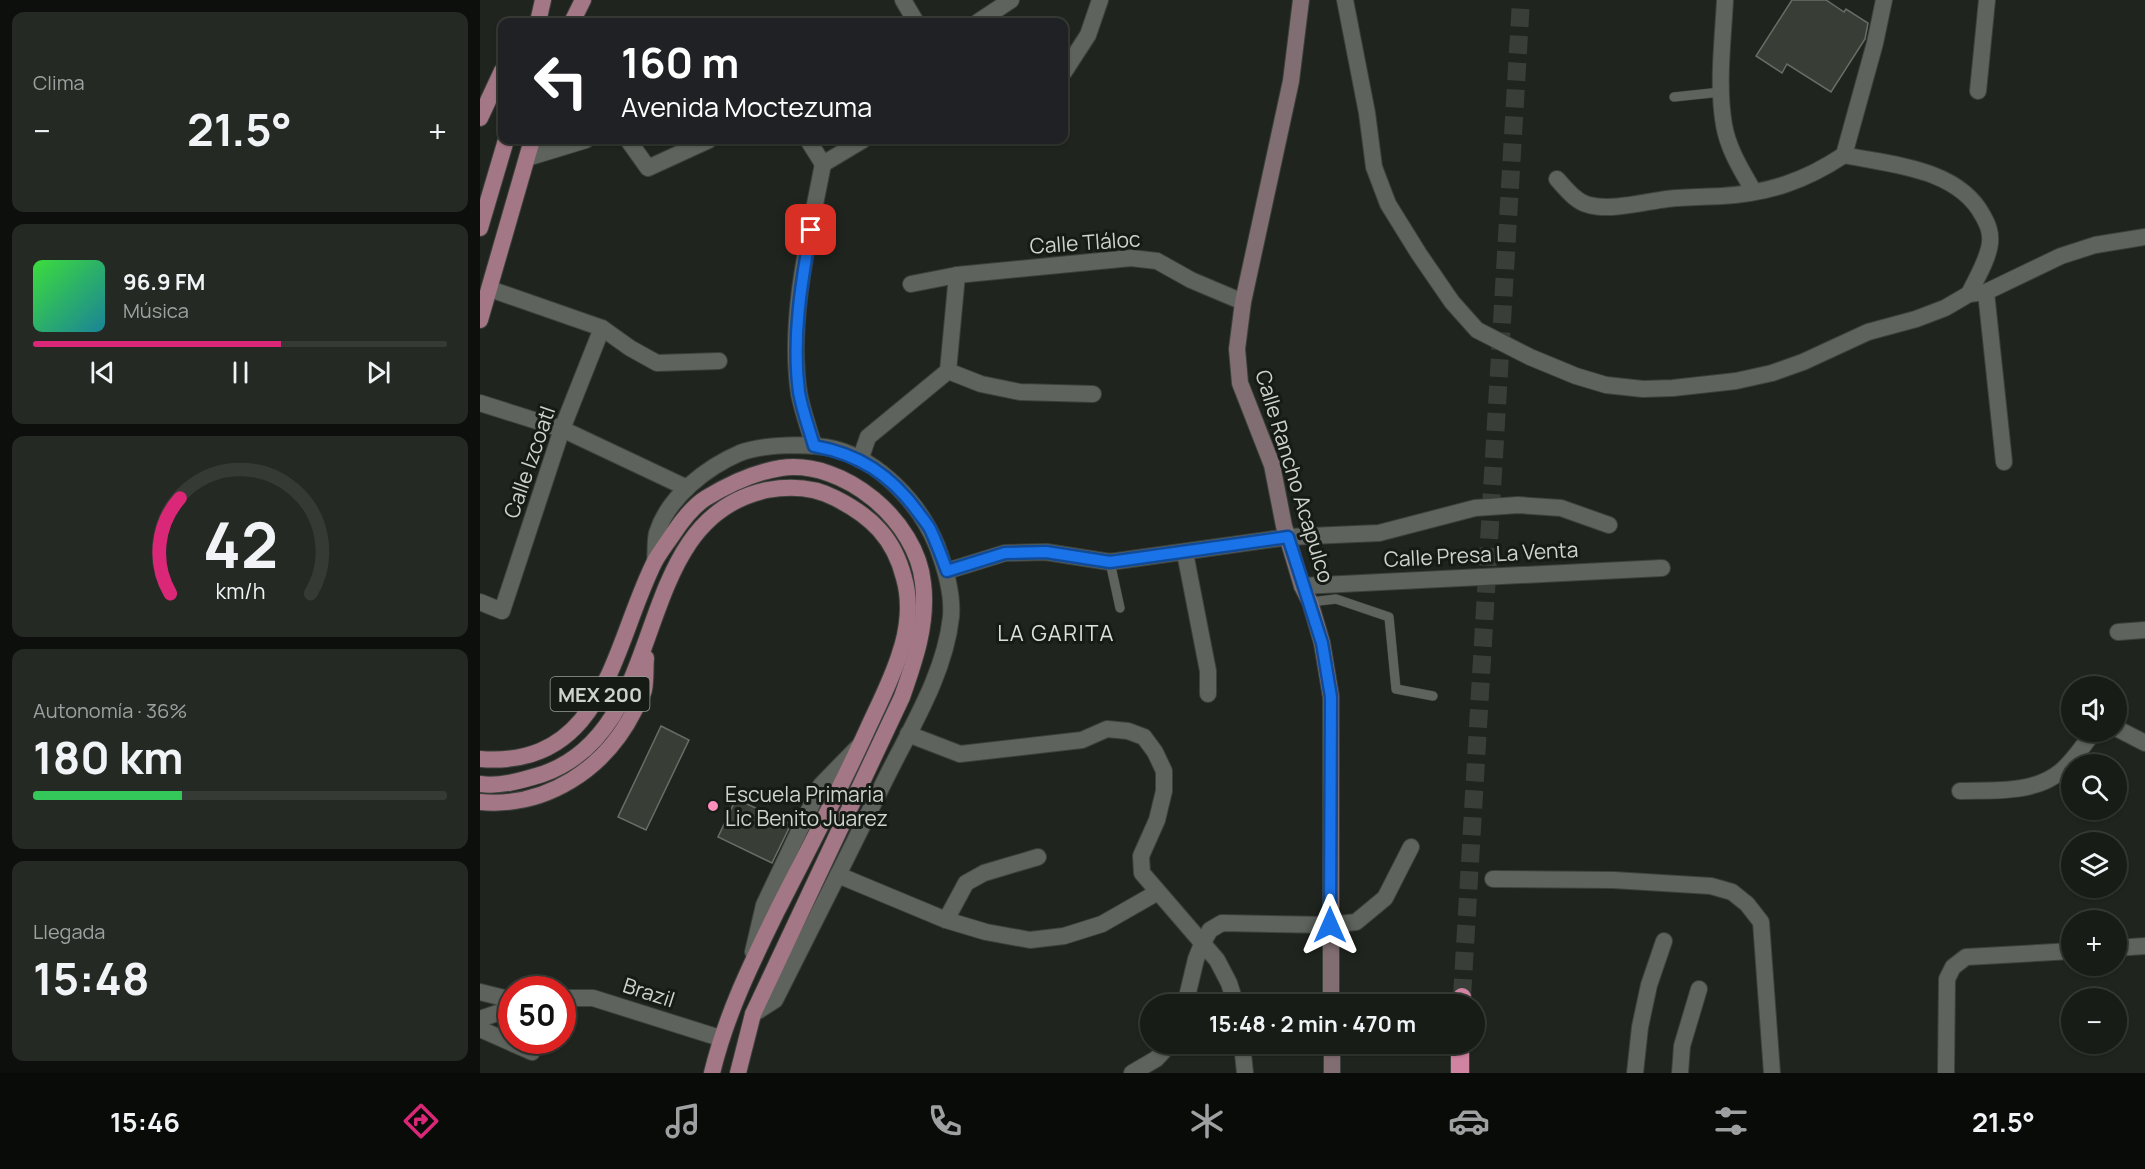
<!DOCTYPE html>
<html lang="es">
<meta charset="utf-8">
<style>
body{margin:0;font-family:Manrope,sans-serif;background:#242923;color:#f1f3f6;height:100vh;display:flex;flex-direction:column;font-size:22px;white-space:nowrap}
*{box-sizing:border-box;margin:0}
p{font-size:20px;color:#9ea1a1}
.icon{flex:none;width:33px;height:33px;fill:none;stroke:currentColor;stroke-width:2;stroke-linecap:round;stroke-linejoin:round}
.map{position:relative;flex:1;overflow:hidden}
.drawer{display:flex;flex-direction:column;gap:12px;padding:12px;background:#0d0f0c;width:480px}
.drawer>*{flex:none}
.banner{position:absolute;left:18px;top:18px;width:570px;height:126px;border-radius:12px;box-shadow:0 2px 4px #0004,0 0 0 2px #363a35;background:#202124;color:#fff;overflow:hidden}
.fabs{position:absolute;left:1581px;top:676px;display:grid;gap:12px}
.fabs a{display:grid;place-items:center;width:66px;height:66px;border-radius:50%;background:#171c16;box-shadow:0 2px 4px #0004,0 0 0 2px #363a35;font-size:30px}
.speed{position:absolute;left:18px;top:976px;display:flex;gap:12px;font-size:30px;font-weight:700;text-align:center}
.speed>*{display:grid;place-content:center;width:78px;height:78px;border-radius:50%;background:#171c16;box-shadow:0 2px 4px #0004,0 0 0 2px #363a35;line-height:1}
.speed .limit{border:9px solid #d22;background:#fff;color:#111}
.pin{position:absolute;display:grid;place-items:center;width:51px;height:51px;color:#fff;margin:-26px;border-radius:12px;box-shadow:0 3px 9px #0006}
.me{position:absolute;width:66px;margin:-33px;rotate:0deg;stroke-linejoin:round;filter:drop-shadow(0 0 4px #0008)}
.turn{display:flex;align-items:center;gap:21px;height:126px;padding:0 24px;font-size:27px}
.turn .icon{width:78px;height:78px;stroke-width:2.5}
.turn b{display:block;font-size:42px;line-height:51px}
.big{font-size:45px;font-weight:700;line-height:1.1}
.drawer .widget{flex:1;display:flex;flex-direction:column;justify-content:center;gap:9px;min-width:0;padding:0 21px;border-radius:12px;background:#242923}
.drawer .dial{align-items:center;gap:0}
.dial svg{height:156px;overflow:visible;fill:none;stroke:#363a35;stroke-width:7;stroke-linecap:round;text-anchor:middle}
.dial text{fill:#f1f3f6;stroke:none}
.song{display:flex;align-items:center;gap:18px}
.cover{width:72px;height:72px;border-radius:9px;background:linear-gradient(135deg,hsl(120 70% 55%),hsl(190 70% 35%))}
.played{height:6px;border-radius:3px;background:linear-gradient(90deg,#db2777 60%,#363a35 60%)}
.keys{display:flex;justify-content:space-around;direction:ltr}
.heat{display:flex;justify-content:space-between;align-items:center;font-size:33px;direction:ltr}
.charge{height:9px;border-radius:4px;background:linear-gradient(90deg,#34c759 36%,#363a35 0)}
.trip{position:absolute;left:660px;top:994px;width:345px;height:60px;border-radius:30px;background:#171c16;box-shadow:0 2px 4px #0004,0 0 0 2px #363a35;font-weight:700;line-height:60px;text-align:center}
.dock{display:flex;height:96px;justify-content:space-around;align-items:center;background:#090b09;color:#9ea1a1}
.dock .icon{width:42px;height:42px}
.dock .selected{color:#db2777}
.dock b{font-size:27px;color:#f1f3f6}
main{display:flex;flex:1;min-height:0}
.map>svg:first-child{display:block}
</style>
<main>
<section class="drawer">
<div class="widget"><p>Clima</p>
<div class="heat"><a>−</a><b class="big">21.5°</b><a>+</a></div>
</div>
<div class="widget">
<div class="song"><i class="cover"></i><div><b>96.9 FM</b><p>Música</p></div></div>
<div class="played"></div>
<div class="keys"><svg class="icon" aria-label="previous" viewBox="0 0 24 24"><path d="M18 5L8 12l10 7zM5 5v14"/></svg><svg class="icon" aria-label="pause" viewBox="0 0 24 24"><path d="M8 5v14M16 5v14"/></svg><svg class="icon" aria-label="next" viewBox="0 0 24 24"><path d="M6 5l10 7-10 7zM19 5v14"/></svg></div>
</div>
<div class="widget dial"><svg viewBox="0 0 100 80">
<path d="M14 69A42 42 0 1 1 86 69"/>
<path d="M14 69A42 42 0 0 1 19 20" stroke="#db2777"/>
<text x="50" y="56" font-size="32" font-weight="700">42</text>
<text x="50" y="72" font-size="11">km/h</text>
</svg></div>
<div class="widget"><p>Autonomía · 36%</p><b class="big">180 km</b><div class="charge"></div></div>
<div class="widget"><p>Llegada</p><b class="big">15:48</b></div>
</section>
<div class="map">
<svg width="1665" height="1073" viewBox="0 0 1665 1073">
<rect width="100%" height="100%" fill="#1f251e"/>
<g fill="#383e36" stroke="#686e66" stroke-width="1.5">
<path d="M1312,0h34l18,12 2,-3 22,14 -3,16 -34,53 -44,-28 -5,9 -26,-17z"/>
<path d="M181,726l28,14 -43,90 -28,-13z"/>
<path d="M256,799l55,25 -19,39 -54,-26z"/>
</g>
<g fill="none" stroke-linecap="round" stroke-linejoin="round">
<path stroke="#393f38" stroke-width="18" stroke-dasharray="18 9" stroke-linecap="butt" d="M982,997l59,-997"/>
<g stroke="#3c413b" stroke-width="10">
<g id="service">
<path d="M1194,97l47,-5"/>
<path d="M630,562l10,46"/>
<path d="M830,602l26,-3 53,18 7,72 37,7"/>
</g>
</g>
<g stroke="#3c413b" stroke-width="18">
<g id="minor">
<path d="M423,0l13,22"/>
<path d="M865,0l22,113 7,54 14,37 31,50 33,48 25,28 53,27 46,19 30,9 37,4 30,-1 63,-7 36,-8 31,-11 65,-30 48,-13 29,-11 24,-14 17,-2 75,-36 34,-11 50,-8"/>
<path d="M1245,0c-2,40 -8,85 -1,125 4,24 18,46 30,67"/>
<path d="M498,22l33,-22"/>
<path d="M584,72l24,-37 12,-35"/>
<path d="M1498,91l9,-91"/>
<path d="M148,140l20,28 61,-28"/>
<path d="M328,140l15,24"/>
<path d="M1364,155c47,10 114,13 139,61 5,9 8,16 7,27 -2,17 -14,36 -21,51"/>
<path d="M1364,155l31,-112 9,-43"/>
<path d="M47,158l59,-18"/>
<path d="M1077,179c9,10 19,23 32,26 22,6 55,-3 78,-6 18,-2 37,-2 55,-3 47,-3 83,-15 122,-41"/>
<path d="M431,284l46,-9 174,-17 26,3 34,19 52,22"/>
<path d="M10,289l112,39 28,20 27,15 62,-2"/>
<path d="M1506,292l18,170"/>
<path d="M468,371l33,13 39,8 73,2"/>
<path d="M0,403l82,26 125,59"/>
<path d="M334,446c-5,-17 -12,-36 -15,-53 -11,-74 10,-156 24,-229l40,-24"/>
<path d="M380,460l8,-23 80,-66 9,-96"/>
<path d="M705,553l23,118v23"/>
<path d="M467,571l58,-18 41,-1 64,10 178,-25 91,-4 96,-25 43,-3 43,3 48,17"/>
<path d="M822,586l360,-18"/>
<path d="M0,602l22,9 60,-182 40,-101"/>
<path d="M1638,632l27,-2"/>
<path d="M1636,728l29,15"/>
<path d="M428,734l52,20 122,-14 25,-11 21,2 16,6 11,15 9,19v20l-7,29 -16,36 1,17 75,87 12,23 7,22"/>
<path d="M1480,791c32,-1 73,3 100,-19 13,-10 23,-27 34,-40"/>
<path d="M358,875l108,45 40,12 44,8 34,-4 38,-12 56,-32"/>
<path d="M1013,879l120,1 98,6 21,6 15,12 14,18 11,151"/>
<path d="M466,920l20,-37 18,-10 54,-16"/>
<path d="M1636,948l29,-2"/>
<path d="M273,952l11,-47 57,-120 38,-39"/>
<path d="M0,992l32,8"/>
<path d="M82,998h31l127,40"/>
<path d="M705,1005l11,-46 6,-15 8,-14 12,-7 108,2 26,-3 29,-24 26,-51"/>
<path d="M0,1019l32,-11"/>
<path d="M0,1029l52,23"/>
<path d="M762,1044l3,29"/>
<path d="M652,1073l24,-14 14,-15"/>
<path d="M1155,1073l5,-46 9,-42 15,-44"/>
<path d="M1200,1073l2,-27 17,-57"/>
<path d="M1466,1073l1,-94 6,-12 13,-10 106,-6"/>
</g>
</g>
<g stroke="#3c413b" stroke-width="18">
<path id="tertiary" d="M175,560c1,-9 0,-19 2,-27 11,-36 50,-66 83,-80 23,-9 71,-10 95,-4 45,12 85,55 102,97 8,21 16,48 14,71 -6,56 -39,109 -64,159 -37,75 -74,149 -112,224l-22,14"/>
</g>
<g stroke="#3c413b" stroke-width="18">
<g id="secondary">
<path d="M821,0l-10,81 -48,221 -6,47 3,34 32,82 12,61 18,60 8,16 12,41 9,54v308"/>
<path d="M852,1044v29"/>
</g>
</g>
<g stroke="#3c413b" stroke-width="18">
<g id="primary">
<path d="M58,22l5,-22"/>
<path d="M92,22l11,-22"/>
<path d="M0,118l22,-47"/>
<path d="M0,228l26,-88"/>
<path d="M0,320l52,-180"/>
<path d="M0,759c125,10 133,-115 175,-198 5,-9 12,-18 18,-27 8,-12 20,-28 33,-36 23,-14 49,-26 75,-30 63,-9 136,53 142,115 5,40 -8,77 -21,114l-149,317 -15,59"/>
<path d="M0,784c21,3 43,-4 63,-10 132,-47 83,-254 224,-284 22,-4 47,-3 68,8 36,18 59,40 69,80 7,24 4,52 -4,75 -8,26 -21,51 -32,75 -28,62 -60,122 -91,183 -26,53 -51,104 -65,162"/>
<path d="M0,802c66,6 125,-33 154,-91 3,-7 8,-14 10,-21 2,-10 1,-22 2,-32"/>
</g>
</g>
<g stroke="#3c413b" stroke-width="20">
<g id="motorway">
<path d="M982,1005v-8"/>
<path d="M980,1044v29"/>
</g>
</g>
<use href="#service" stroke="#5e645d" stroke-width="9"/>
<use href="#minor" stroke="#5e645d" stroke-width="16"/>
<use href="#tertiary" stroke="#5e645d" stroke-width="16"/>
<use href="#secondary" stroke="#806e72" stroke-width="16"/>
<use href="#primary" stroke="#a37786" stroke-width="16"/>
<use href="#motorway" stroke="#d184a2" stroke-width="18"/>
</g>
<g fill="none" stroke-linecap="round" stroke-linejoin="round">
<g stroke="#114b97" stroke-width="15">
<path id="route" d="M331,230c-10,53 -19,109 -12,162 3,18 10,36 15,54 45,8 77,29 104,66 4,6 10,12 13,19 6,13 11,27 16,40l58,-18 41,-1 64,10 178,-25 34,106 9,54 -1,228"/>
</g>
<use href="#route" stroke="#1a73e8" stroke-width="10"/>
</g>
<circle fill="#fe8ebc" stroke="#161b15" stroke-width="2" cx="233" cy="806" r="6"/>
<g text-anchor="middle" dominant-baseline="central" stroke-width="6" stroke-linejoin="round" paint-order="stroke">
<rect fill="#161b15" stroke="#989c96" stroke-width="1.5" x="70.5" y="677" width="99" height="34" rx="4.5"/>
<g font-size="20" font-weight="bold" fill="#cfd3ce">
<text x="120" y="694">MEX 200</text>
</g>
<g font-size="21" fill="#cfd3ce" stroke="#161b15">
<text transform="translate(605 242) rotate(-4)">Calle Tláloc</text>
<text transform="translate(49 462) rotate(-71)">Calle Izcoatl</text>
<text transform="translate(815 476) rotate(73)">Calle Rancho Acapulco</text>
<text transform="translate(1001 554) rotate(-3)">Calle Presa La Venta</text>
<text transform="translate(169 992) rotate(18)">Brazil</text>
</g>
<g font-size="21" fill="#cfd3ce" stroke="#161b15" text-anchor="start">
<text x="245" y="794">Escuela Primaria<tspan x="245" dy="24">Lic Benito Juarez</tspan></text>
</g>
<g font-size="22" letter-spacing="1.5" fill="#dae2d9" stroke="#161b15">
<text x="576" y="633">LA GARITA</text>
</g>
</g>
</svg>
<div class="fabs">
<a><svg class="icon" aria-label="sound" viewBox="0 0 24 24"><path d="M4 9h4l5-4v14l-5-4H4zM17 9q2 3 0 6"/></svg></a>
<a><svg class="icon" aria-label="search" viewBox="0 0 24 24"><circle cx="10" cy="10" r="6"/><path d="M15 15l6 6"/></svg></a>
<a><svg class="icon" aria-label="layers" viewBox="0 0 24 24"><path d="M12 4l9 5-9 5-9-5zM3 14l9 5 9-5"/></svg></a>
<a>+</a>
<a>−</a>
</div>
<div class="speed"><div class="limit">50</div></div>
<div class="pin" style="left:331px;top:230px;background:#d93025"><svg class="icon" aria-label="arrive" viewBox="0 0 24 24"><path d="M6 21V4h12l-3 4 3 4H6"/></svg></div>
<svg class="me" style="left:850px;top:925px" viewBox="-20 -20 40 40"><path d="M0-17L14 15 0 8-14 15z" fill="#1a73e8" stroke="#fff" stroke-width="4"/></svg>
<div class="trip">15:48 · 2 min · 470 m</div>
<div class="banner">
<div class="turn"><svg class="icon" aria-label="left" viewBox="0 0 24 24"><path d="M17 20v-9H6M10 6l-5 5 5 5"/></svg><div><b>160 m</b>Avenida Moctezuma</div></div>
</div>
</div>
</main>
<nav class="dock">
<b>15:46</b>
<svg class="icon selected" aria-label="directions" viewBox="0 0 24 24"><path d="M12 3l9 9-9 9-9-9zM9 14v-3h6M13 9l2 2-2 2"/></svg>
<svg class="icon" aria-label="music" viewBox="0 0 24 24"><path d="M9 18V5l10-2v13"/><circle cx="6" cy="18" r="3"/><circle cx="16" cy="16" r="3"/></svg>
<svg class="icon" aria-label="phone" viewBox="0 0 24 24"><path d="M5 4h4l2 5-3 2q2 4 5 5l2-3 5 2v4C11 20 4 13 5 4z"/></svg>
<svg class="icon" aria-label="climate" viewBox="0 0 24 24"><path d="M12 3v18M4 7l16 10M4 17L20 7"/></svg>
<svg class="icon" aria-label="car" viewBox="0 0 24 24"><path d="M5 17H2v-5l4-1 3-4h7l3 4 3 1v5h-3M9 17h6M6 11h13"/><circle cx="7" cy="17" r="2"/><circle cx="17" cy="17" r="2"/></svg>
<svg class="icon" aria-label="filters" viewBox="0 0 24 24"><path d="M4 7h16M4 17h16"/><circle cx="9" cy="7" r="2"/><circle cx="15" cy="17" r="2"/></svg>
<b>21.5°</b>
</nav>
